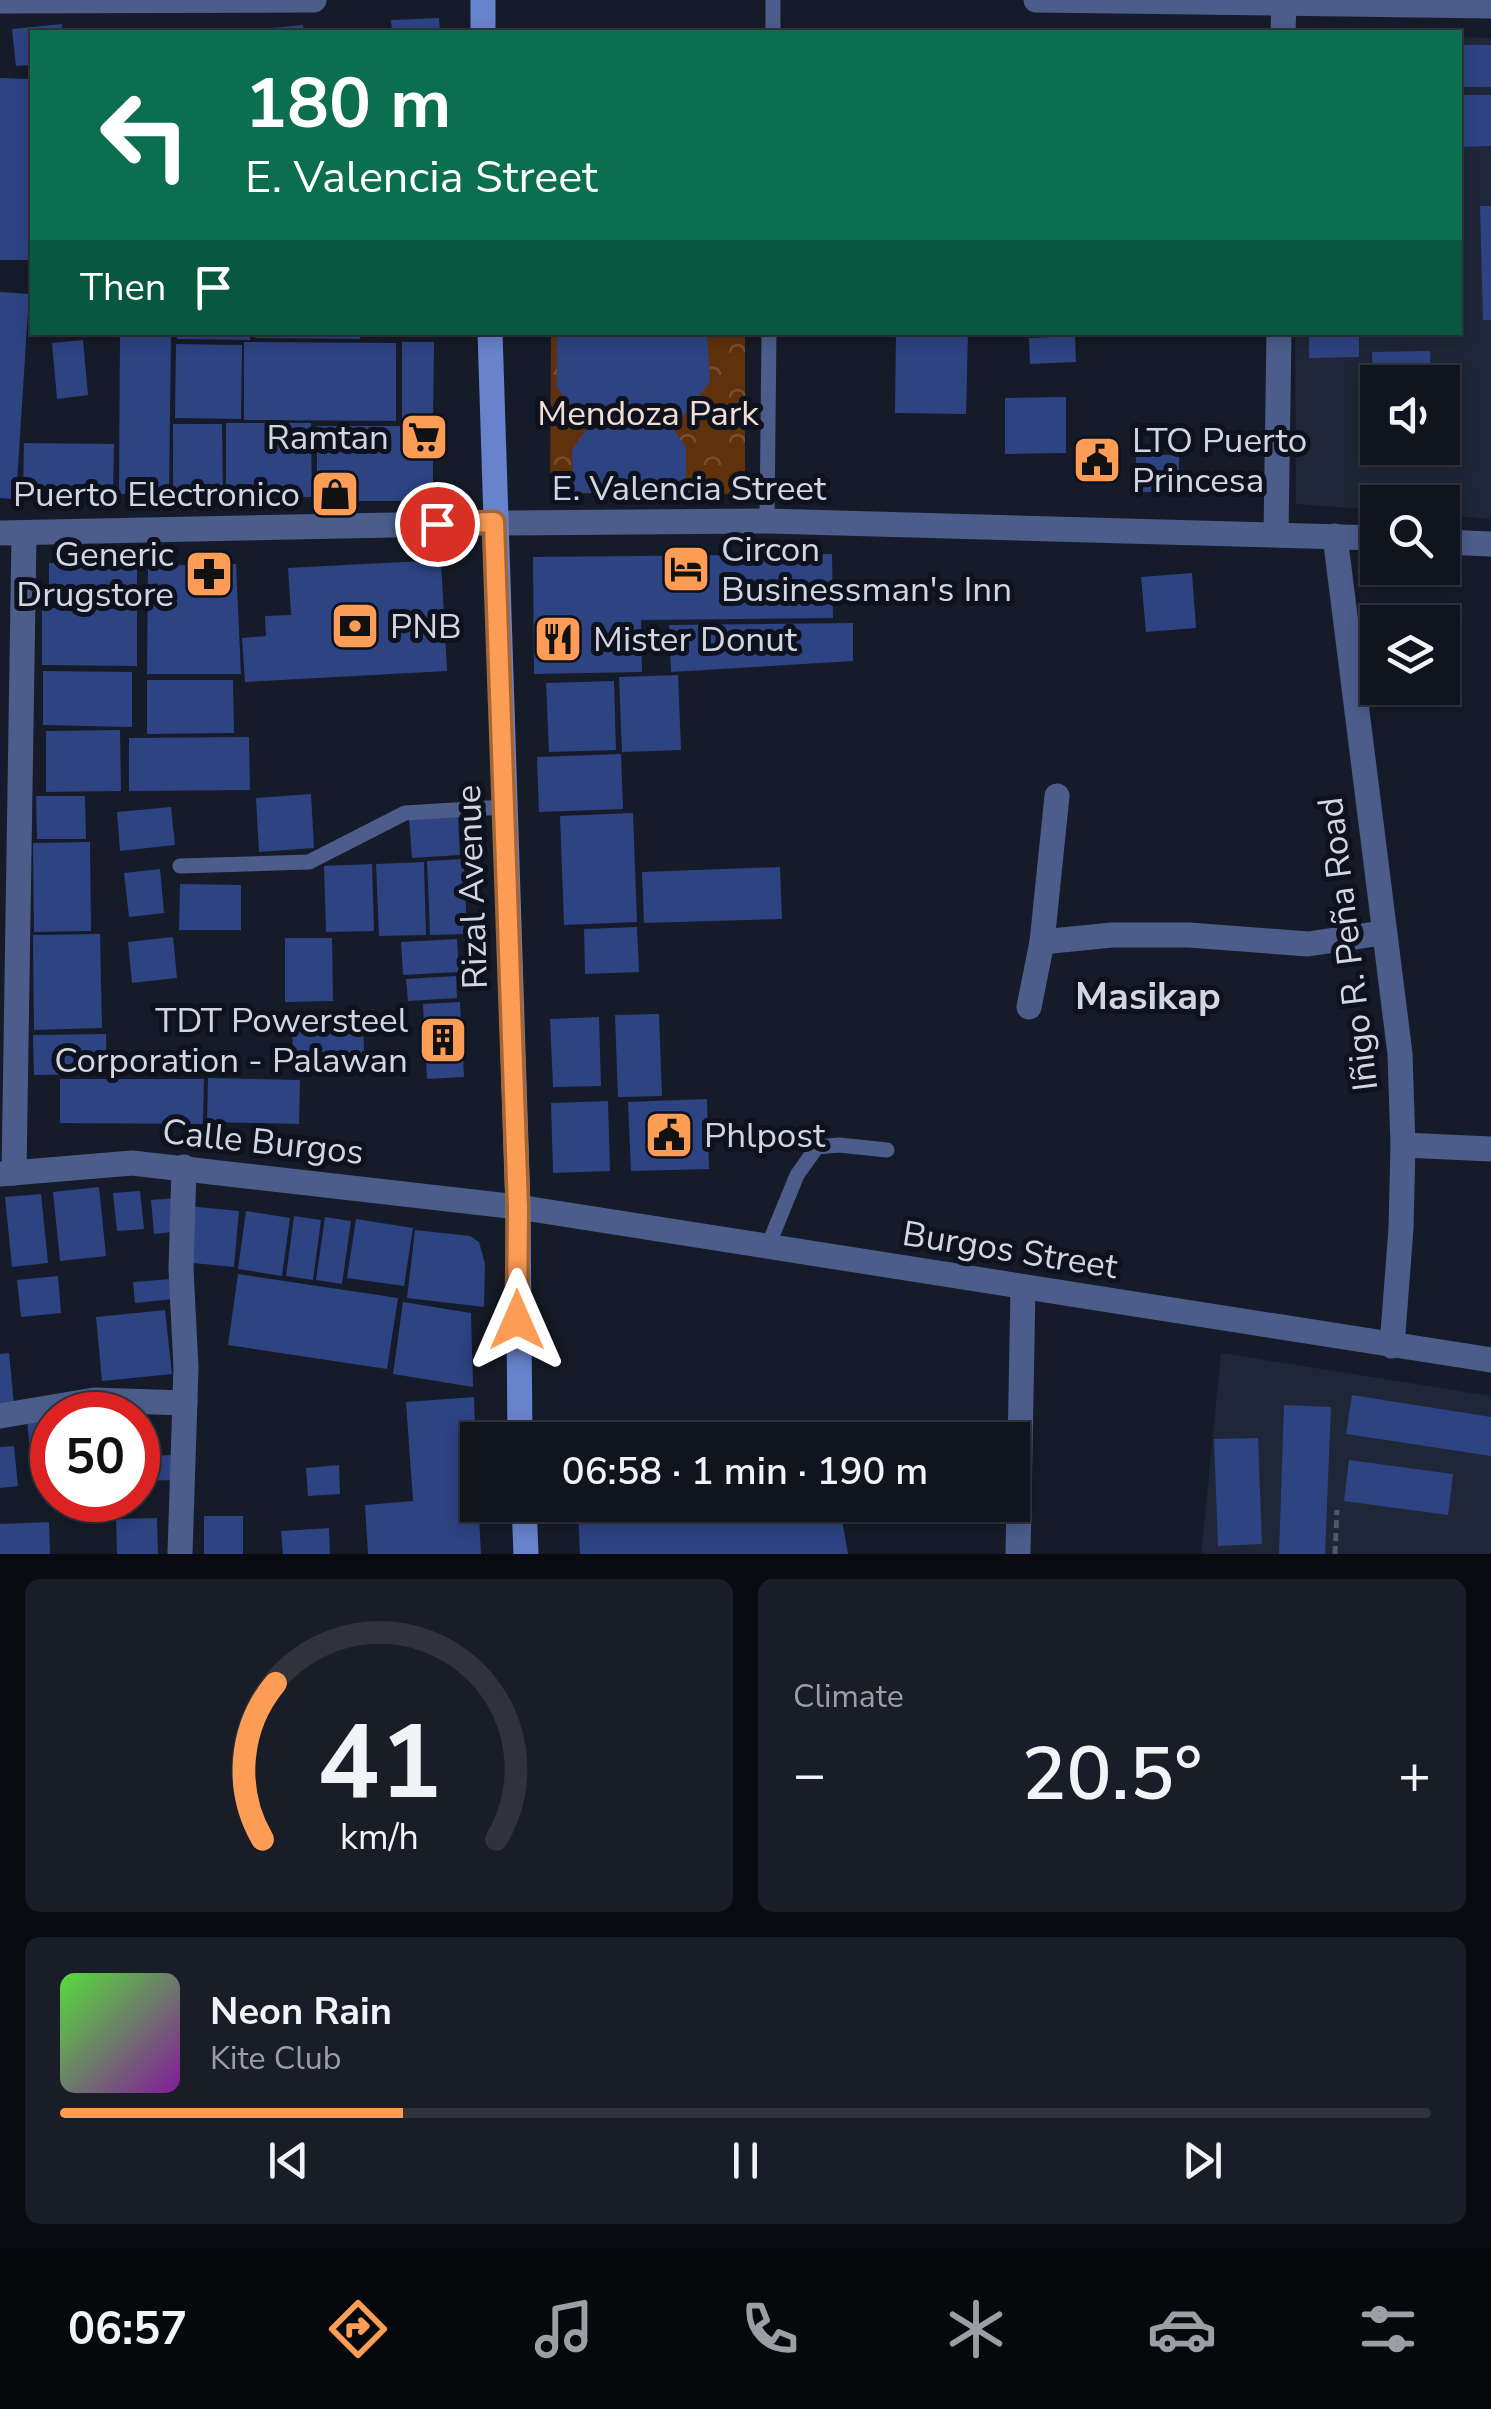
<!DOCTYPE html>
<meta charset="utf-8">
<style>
body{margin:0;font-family:"Nunito Sans",sans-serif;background:#191d27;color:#f1f3f6;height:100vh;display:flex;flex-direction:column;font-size:38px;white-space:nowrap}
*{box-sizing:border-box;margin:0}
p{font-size:32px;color:#9c9ea4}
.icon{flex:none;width:55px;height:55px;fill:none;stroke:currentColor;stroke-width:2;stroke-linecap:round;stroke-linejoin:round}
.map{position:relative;height:1554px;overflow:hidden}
.drawer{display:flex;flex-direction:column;gap:25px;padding:25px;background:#090b10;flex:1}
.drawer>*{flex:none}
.hud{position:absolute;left:30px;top:30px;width:1432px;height:305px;border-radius:0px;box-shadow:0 5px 15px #0003,0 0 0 2px #30333c;background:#0b6e4f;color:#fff;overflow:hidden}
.tools{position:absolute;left:1360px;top:365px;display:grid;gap:20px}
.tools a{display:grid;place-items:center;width:100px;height:100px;border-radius:0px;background:#10141e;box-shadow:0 5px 15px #0003,0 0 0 2px #30333c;font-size:50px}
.speed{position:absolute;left:30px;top:1392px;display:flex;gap:20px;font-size:50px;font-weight:700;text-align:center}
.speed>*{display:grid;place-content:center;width:130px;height:130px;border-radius:50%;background:#10141e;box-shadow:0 5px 15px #0003,0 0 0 2px #30333c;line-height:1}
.speed .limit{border:15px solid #d22;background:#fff;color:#111}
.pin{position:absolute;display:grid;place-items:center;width:85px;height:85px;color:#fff;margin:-42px;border:5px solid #fff;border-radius:50%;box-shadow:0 2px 10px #0007}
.me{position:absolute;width:110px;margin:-55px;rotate:0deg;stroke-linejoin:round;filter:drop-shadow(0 0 8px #0008)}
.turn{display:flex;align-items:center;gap:35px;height:210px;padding:0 50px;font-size:45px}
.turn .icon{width:130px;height:130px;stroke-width:2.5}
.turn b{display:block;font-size:70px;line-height:85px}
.then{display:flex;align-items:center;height:95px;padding:0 50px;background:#0003;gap:20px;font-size:38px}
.big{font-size:75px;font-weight:600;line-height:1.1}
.drawer .tile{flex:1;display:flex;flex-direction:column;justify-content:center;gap:15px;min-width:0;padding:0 35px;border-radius:15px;background:#191d27}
.drawer .dial{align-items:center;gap:0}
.dial svg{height:260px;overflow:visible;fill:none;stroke:#30333c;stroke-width:7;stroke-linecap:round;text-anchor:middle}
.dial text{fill:#f1f3f6;stroke:none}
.song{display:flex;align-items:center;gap:30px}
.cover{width:120px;height:120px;border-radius:15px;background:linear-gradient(135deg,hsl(110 70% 55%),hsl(290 70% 35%))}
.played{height:10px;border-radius:5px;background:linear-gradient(90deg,#fd9d55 25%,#30333c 25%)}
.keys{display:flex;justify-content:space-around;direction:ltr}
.heat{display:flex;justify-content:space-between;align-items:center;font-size:55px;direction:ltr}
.drawer .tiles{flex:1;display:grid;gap:25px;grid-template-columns:1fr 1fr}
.tile:last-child{grid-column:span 2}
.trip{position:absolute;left:460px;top:1422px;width:570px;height:100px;border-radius:0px;background:#10141e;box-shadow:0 5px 15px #0003,0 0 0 2px #30333c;font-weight:600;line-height:100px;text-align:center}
.menu{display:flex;height:160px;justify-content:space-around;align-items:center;background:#06080c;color:#9c9ea4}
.menu .icon{width:70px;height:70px}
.menu .selected{color:#fd9d55}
.menu b{font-size:45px;color:#f1f3f6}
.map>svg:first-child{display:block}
</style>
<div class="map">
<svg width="1491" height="1554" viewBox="0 0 1491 1554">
<defs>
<pattern id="park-crowns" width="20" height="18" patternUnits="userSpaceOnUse" patternTransform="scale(2.5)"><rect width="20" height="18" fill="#60320c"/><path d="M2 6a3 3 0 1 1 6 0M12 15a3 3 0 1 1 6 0" fill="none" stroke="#764f2f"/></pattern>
</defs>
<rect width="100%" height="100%" fill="#151b28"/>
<g fill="#1e2637" fill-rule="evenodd">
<path d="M1460,37l31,1v481l-48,-4 -1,-13h-64l-1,8 -81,-6 -1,-171 165,-1zM1378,382h64v66h-64z"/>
<path d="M1221,1353l270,43v158h-290z"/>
</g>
<path fill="url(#park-crowns)" d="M551,333h194v161l-195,-1z"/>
<g fill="#2d4382">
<path d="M439,18l1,14h-48l-1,-12z"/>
<path d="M62,24l1,8h-31v33l-16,1 -4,-37z"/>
<path d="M303,25l1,7h-53v-2z"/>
<rect x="1460" y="45" width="31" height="42"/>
<path d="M0,78l30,1 2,181h-32z"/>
<path d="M1460,95h31v51l-31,1z"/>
<path d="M1480,206h11v114h-8z"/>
<path d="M0,292l29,2 -13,205 -16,-1z"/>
<path d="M120,332h51l-2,163 -50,-1z"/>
<path d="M177,332h73v8l-73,-1z"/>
<path d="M255,332h105v7l-105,-1z"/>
<path d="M557,332h150l3,50 -37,47 13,18v44l-113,2 -1,-43 17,-24 -32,-38z"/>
<path d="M896,332h72l-2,82 -71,-1z"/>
<path d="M1309,332h50v25l-50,1z"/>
<path d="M1075,336l1,26 -46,2 -1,-26z"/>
<path d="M83,340l5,55 -31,4 -5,-56z"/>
<path d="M244,342l152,1v78l-152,-1z"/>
<path d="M402,342h32l-1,79h-31z"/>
<path d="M176,344l66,1 -1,74 -66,-1z"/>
<path d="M1430,351l1,31h-53v19h-4l-2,-49z"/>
<path d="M1066,397v56l-61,1v-56z"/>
<path d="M226,423h85l1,74h-86z"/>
<path d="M173,424h49l1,71h-50z"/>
<rect x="317" y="426" width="116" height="75"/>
<path d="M24,443l90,1 -1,50h-90z"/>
<path d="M1136,454l43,1v37h-44z"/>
<path d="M832,554l1,64 -192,2 1,52 -108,2 -1,-117z"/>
<path d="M441,560l6,111 -202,11 -3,-44 24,-2 -1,-20 26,-1 -3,-47z"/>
<path d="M49,563l88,1v40l-88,-2z"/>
<path d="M236,564l5,110h-94l1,-108z"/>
<path d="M1192,573l4,55 -50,4 -5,-55z"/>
<path d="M42,608l95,1v57l-95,-1z"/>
<path d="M853,623v38l-182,11 -2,-47z"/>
<path d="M43,671l89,1v55l-89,-2z"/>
<path d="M678,675l3,75 -59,2 -3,-75z"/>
<path d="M147,680h86l1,53 -87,1z"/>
<path d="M614,681l2,69 -67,2 -3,-69z"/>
<path d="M120,730l1,61 -75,1v-61z"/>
<path d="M249,737l1,53 -121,1v-53z"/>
<path d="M621,754l2,55 -84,3 -2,-55z"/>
<path d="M311,794l3,54 -55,4 -3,-54z"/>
<path d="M36,796h49l1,43h-49z"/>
<path d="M171,807l4,38 -55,6 -3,-39z"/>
<path d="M633,813l4,109 -73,3 -4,-109z"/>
<path d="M458,815l2,40 -48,3 -3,-40z"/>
<path d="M90,842l1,89 -57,1 -1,-89z"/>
<path d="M464,859l3,75 -37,1 -3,-74z"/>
<path d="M424,862l2,73 -47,1 -3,-72z"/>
<path d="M372,864l2,67 -48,1 -2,-66z"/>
<path d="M780,867l2,52 -138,4 -2,-51z"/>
<path d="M160,869l4,44 -35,4 -5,-44z"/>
<path d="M180,884l61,1v45h-62z"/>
<path d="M637,927l2,45 -54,2 -1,-45z"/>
<path d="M100,934l2,94 -68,2 -1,-95z"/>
<path d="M173,937l4,41 -45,5 -4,-41z"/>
<path d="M285,938h47l1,63 -48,1z"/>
<path d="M457,939l2,33 -56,3 -2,-33z"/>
<path d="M456,976l1,22 -49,3 -2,-22z"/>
<path d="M460,1002l4,75 -37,2 -4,-75z"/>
<path d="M659,1014l3,82 -44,1 -3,-82z"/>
<path d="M599,1017l2,69 -48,1 -3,-68z"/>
<path d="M363,1027l2,42 -71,4 -2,-42z"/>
<path d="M106,1034l1,40 -73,1 -1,-40z"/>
<path d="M208,1078l92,2 -1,44 -92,-2z"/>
<path d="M60,1079h144l-1,45 -143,-1z"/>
<path d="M707,1099l2,70 -78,2 -3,-69z"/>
<path d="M608,1101l2,70 -57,2 -2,-70z"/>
<path d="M99,1187l7,69 -46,5 -7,-69z"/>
<path d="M140,1191l4,38 -27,2 -4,-38z"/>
<path d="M41,1194l7,69 -36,4 -7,-70z"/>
<path d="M178,1198l3,33 -27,3 -3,-34z"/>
<path d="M187,1206l52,5 -5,56 -51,-5z"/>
<path d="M246,1211l44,7 -8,58 -44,-7z"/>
<path d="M294,1216l27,4 -8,60 -27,-4z"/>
<path d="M325,1217l26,4 -9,63 -26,-4z"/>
<path d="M356,1219l57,9 -9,58 -57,-8z"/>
<path d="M415,1230l55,6 9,6 6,22 -1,43 -77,-9z"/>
<path d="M238,1274l160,24 -11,71 -159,-24z"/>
<path d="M58,1276l3,37 -40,4 -4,-37z"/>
<path d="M171,1279l2,20 -38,4 -2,-21z"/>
<path d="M403,1302l68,11 2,74 -80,-13z"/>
<path d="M165,1310l7,64 -70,7 -6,-64z"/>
<path d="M9,1353l5,51 -14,1v-51z"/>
<path d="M1352,1395l139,22v39l-145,-22z"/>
<path d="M474,1397l4,108h3l1,11h-3l2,38h-113l-3,-49 48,-4 -7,-99z"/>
<path d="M1284,1405l47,2 -6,147h-46z"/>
<path d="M52,1418v52l-20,2 -5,-52z"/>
<path d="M1258,1438l4,106 -44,2 -4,-107z"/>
<path d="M14,1446l4,40 -18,2v-41z"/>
<path d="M173,1455l1,25 -30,1 -1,-25z"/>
<path d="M1349,1460l104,14 -5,41 -104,-14z"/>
<path d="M339,1465l1,29 -32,2 -2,-28z"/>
<path d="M578,1510l263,4 7,40h-268z"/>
<rect x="204" y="1516" width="39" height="38"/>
<path d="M157,1518l1,36h-41l-1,-35z"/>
<path d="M49,1522l1,32h-50v-30z"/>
<path d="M329,1528l1,26h-47l-2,-23z"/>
</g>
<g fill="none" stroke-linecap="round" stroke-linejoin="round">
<path stroke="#525763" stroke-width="5" stroke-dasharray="8 5" stroke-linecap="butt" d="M1335,1554l2,-44"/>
<g stroke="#4c5d8b" stroke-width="15">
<path d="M773,32v-32"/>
<path d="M767,521l2,-189"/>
<path d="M180,866l129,-4 96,-49 99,-6"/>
<path d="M768,1246l29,-71 20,-28 22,-2 48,5"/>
</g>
<g stroke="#4c5d8b" stroke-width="25">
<path d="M1036,0l455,6"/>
<path d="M0,1l314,-1"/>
<path d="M1283,32l1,-29"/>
<path d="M0,533l494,-10 273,-2 611,17"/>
<path d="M1276,534l3,-202"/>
<path d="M1335,536l65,518 3,91 -2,83 -9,118"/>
<path d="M1442,542l49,2"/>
<path d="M1042,942l70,-7h77l119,9 74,-11"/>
<path d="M1029,1007l13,-65 15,-146"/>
<path d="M1403,1145l88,4"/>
<path d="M14,1173l10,-639"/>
<path d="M0,1174l132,-11 386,44 973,153"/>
<path d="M0,1416l94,-16 91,3"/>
<path d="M180,1553l6,-185 -5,-99 3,-102"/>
<path d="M1018,1554l5,-266"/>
</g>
<g stroke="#6783cb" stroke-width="25">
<path d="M483,0v32"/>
<path d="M490,332l28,875 2,233"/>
<path d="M524,1505l2,49"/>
</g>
</g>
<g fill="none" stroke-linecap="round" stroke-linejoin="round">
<g stroke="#a46637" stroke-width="25">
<path id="route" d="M437,524l57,-2 24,686 -1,112"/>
</g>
<use href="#route" stroke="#fd9d55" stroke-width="18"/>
</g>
<defs>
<g id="supermarket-square" transform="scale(2.5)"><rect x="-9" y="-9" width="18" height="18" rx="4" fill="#fd9d55" stroke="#0d121e"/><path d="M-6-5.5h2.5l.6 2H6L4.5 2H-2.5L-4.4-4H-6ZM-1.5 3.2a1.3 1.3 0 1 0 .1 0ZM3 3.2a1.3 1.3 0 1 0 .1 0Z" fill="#111"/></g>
<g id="civic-square" transform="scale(2.5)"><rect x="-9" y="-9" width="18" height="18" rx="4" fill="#fd9d55" stroke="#0d121e"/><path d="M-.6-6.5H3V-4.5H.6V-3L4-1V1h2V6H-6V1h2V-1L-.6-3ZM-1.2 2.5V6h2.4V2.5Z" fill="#111"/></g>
<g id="shop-square" transform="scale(2.5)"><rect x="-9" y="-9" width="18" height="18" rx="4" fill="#fd9d55" stroke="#0d121e"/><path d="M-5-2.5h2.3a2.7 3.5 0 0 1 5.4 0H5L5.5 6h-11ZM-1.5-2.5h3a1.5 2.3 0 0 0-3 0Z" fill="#111"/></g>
<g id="hotel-square" transform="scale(2.5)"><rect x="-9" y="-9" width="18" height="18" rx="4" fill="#fd9d55" stroke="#0d121e"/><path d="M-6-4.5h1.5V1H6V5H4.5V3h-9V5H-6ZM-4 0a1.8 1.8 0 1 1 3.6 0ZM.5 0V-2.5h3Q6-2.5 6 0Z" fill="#111"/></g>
<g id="pharmacy-square" transform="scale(2.5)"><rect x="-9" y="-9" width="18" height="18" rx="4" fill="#fd9d55" stroke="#0d121e"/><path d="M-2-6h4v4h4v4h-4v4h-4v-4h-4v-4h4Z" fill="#111"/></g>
<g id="bank-square" transform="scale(2.5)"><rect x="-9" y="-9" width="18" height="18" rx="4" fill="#fd9d55" stroke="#0d121e"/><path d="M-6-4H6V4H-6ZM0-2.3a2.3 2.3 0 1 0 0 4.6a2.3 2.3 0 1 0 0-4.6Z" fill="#111"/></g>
<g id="restaurant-square" transform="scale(2.5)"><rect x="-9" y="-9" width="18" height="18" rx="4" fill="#fd9d55" stroke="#0d121e"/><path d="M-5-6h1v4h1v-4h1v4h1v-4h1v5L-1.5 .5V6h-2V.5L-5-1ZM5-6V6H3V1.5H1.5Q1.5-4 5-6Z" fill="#111"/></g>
<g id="building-square" transform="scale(2.5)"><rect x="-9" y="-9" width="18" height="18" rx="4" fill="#fd9d55" stroke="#0d121e"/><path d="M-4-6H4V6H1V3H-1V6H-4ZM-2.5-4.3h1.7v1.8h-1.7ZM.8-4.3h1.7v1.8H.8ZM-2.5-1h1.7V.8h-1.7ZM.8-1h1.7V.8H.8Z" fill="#111"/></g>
</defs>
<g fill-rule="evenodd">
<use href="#supermarket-square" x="424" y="437"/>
<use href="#civic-square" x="1097" y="460"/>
<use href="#shop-square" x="335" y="494"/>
<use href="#hotel-square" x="686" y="569"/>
<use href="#pharmacy-square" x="209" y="574"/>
<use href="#bank-square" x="355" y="626"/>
<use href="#restaurant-square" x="558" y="639"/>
<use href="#building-square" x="443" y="1040"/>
<use href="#civic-square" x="669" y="1135"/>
</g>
<g text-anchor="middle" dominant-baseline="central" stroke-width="10" stroke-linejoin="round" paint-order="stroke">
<g font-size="35" fill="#f3dfd2" stroke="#0d121e">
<text x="648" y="413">Mendoza Park</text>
</g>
<g font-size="35" fill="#d2d6e0" stroke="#0d121e" text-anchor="start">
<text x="389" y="437" text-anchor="end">Ramtan</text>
<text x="1132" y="440">LTO Puerto<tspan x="1132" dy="40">Princesa</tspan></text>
<text x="300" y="494" text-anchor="end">Puerto Electronico</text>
<text x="721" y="549">Circon<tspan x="721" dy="40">Businessman's Inn</tspan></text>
<text x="174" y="554" text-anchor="end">Generic<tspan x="174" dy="40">Drugstore</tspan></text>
<text x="390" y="626">PNB</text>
<text x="593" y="639">Mister Donut</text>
<text x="408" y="1020" text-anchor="end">TDT Powersteel<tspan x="408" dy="40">Corporation - Palawan</tspan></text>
<text x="704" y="1135">Phlpost</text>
</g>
<g font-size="35" fill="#d2d6e0" stroke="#0d121e">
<text x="689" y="488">E. Valencia Street</text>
<text transform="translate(472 887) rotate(-92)">Rizal Avenue</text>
<text transform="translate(1348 944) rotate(-97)">Iñigo R. Peña Road</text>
<text transform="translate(263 1142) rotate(6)">Calle Burgos</text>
<text transform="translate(1010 1250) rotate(9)">Burgos Street</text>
</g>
<g font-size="38" font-weight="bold" fill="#d2d6e0" stroke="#0d121e">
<text x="1148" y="996">Masikap</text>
</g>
</g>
</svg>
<div class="tools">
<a><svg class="icon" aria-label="sound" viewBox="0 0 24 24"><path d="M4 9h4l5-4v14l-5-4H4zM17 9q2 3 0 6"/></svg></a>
<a><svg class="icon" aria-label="search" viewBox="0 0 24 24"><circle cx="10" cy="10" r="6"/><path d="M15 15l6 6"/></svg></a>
<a><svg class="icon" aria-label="layers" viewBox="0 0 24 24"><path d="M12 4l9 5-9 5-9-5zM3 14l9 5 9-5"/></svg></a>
</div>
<div class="speed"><div class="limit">50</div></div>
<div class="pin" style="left:437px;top:524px;background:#d93025"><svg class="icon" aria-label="arrive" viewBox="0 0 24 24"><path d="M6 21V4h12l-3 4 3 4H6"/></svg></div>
<svg class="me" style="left:517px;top:1320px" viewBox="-20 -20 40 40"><path d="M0-17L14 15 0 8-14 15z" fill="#fd9d55" stroke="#fff" stroke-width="4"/></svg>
<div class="trip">06:58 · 1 min · 190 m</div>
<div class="hud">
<div class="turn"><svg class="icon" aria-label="left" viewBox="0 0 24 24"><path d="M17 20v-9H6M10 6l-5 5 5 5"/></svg><div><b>180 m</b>E. Valencia Street</div></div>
<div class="then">Then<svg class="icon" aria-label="arrive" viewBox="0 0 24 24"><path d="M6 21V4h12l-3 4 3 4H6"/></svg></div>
</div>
</div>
<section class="drawer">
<div class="tiles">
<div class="tile dial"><svg viewBox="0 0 100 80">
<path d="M14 69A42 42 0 1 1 86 69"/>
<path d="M14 69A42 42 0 0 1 18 21" stroke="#fd9d55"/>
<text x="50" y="56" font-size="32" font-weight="700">41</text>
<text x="50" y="72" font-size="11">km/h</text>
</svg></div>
<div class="tile"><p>Climate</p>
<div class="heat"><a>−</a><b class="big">20.5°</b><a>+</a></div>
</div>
<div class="tile">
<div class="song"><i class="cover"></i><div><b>Neon Rain</b><p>Kite Club</p></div></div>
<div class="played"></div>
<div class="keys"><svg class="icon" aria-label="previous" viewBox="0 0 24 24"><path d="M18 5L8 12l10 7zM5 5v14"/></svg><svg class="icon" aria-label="pause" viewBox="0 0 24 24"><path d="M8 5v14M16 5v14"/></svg><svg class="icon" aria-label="next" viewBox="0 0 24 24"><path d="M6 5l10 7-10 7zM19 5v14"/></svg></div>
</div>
</div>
</section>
<nav class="menu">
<b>06:57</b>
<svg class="icon selected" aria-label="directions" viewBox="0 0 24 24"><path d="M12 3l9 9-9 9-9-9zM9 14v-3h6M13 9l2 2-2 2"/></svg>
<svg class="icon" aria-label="music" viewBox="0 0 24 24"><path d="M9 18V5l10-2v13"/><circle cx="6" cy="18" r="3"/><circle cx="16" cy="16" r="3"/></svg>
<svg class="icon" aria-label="phone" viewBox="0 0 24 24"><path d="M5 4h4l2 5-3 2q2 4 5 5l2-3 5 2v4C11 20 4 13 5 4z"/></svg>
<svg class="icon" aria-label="climate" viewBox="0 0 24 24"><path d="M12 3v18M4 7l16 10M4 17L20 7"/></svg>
<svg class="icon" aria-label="car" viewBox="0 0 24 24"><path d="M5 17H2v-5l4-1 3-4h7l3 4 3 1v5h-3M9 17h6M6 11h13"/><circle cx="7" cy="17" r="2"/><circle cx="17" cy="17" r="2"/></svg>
<svg class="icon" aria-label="filters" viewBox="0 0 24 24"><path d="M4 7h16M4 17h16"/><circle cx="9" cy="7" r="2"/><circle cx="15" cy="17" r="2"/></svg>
</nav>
